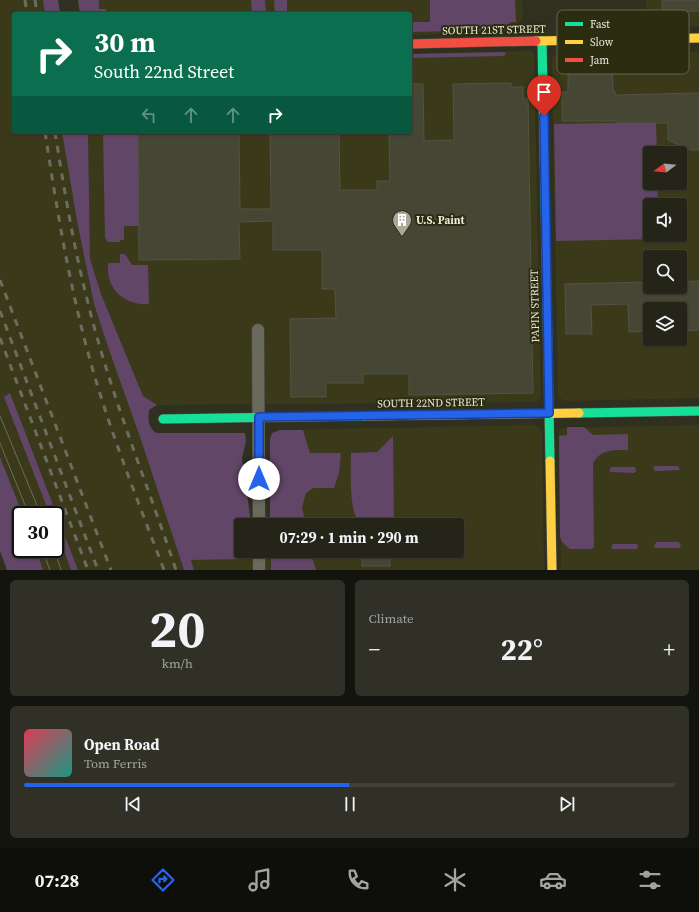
<!DOCTYPE html>
<meta charset="utf-8">
<style>
body{margin:0;font-family:"Source Serif 4",serif;background:#303026;color:#f1f3f6;height:100vh;display:flex;flex-direction:column;font-size:15px;white-space:nowrap}
*{box-sizing:border-box;margin:0}
p{font-size:13px;color:#a3a4a2}
.icon{flex:none;width:22px;height:22px;fill:none;stroke:currentColor;stroke-width:2;stroke-linecap:round;stroke-linejoin:round}
.map{position:relative;height:570px;overflow:hidden}
.details{display:flex;flex-direction:column;gap:10px;padding:10px;background:#14140e;flex:1}
.details>*{flex:none}
.banner{position:absolute;left:12px;top:12px;width:400px;height:122px;border-radius:4px;box-shadow:0 1px 3px #0004,0 0 0 1px #414138;background:#0b6e4f;color:#fff;overflow:hidden}
.needle{width:26px;rotate:254deg}
.buttons{position:absolute;left:643px;top:146px;display:grid;gap:8px}
.buttons a{display:grid;place-items:center;width:44px;height:44px;border-radius:4px;background:#242419;box-shadow:0 1px 3px #0004,0 0 0 1px #414138;font-size:20px}
.speed{position:absolute;left:12px;top:506px;display:flex;gap:8px;font-size:20px;font-weight:700;text-align:center}
.speed>*{display:grid;place-content:center;width:52px;height:52px;border-radius:50%;background:#242419;box-shadow:0 1px 3px #0004,0 0 0 1px #414138;line-height:1}
.speed .limit{border:2px solid #111;border-radius:6px;background:#fff;color:#111}
.pin{position:absolute;display:grid;place-items:center;width:34px;height:34px;color:#fff;margin:-41px -17px;border-radius:50% 50% 50% 0;rotate:-45deg;box-shadow:0 0 4px #0007}
.pin .icon{rotate:45deg}
.me{position:absolute;width:44px;margin:-22px;rotate:0deg;stroke-linejoin:round;filter:drop-shadow(0 0 3px #0008)}
.turn{display:flex;align-items:center;gap:14px;height:84px;padding:0 16px;font-size:18px}
.turn .icon{width:52px;height:52px;stroke-width:2.5}
.turn b{display:block;font-size:28px;line-height:34px}
.lanes{display:flex;align-items:center;height:38px;padding:0 16px;background:#0003;justify-content:center;gap:20px;direction:ltr}
.lanes .off{opacity:.35}
.big{font-size:30px;font-weight:700;line-height:1.1}
.details .card{flex:1;display:flex;flex-direction:column;justify-content:center;gap:6px;min-width:0;padding:0 14px;border-radius:6px;background:#303026}
.details .dial{align-items:center;gap:0}
.dial b{font-size:52px;line-height:1}
.song{display:flex;align-items:center;gap:12px}
.cover{width:48px;height:48px;border-radius:6px;background:linear-gradient(135deg,hsl(350 70% 55%),hsl(170 70% 35%))}
.played{height:4px;border-radius:2px;background:linear-gradient(90deg,#2563eb 50%,#414138 50%)}
.keys{display:flex;justify-content:space-around;direction:ltr}
.heat{display:flex;justify-content:space-between;align-items:center;font-size:22px;direction:ltr}
.details .tiles{flex:1;display:grid;gap:10px;grid-template-columns:1fr 1fr}
.card:last-child{grid-column:span 2}
.trip{position:absolute;left:234px;top:518px;width:230px;height:40px;border-radius:4px;background:#242419;box-shadow:0 1px 3px #0004,0 0 0 1px #414138;font-weight:700;line-height:40px;text-align:center}
.menu{display:flex;height:64px;justify-content:space-around;align-items:center;background:#0e0e0a;color:#a3a4a2}
.menu .icon{width:28px;height:28px}
.menu .active{color:#2563eb}
.menu b{font-size:18px;color:#f1f3f6}
.map>svg:first-child{display:block}
</style>
<div class="map">
<svg width="699" height="570" viewBox="0 0 699 570">
<rect width="100%" height="100%" fill="#303021"/>
<g fill="#3a3a1a" fill-rule="evenodd">
<path d="M0,0h43l2,14h-31v118h48l15,89 17,83 14,43 33,93 43,130h-106l-68,-176 40,121h-27l-23,-58z"/>
<path d="M78,0h444l1,17 -7,12 -6,3 -100,3v-21h-330z"/>
<path d="M646,0h53v26l-52,1z"/>
<path d="M532,51l2,3 7,341 -2,5 -3,2 -379,3 -14,-9 -42,-102 -11,-35 -2,-127h322v-78z"/>
<path d="M699,52v346l-135,3 -5,-4 -1,-4 -6,-336 7,-2zM650,153h30v30h-30zM650,205h30v30h-30zM650,257h30v30h-30zM650,309h30v30h-30z"/>
<path d="M529,425l9,1 4,6 2,138h-350l-3,-10 80,-2v-7h186v-26h-187v-86l2,-6 8,-3z"/>
<path d="M699,425v145h-138l-2,-132v-7l3,-3z"/>
<path d="M55,528l16,42h-28l-7,-21h19z"/>
</g>
<g fill="#614667">
<path d="M43,0h15l2,14h-15z"/>
<path d="M78,0h21v9h7v5h-26z"/>
<path d="M251,0h14l1,14h-14z"/>
<path d="M274,0h13v14h-12z"/>
<path d="M430,0h85l1,22h-5l-8,8 -93,2v-10h20z"/>
<path d="M504,52l2,1 -2,3 -94,2v-4z"/>
<path d="M656,122l1,31h-7v30h7l1,22h-8v30h8v4l-102,2 -2,-117z"/>
<path d="M62,132h26l2,127 11,35 42,102 14,9 -8,5c-1,10 -1,17 7,23h89l1,8 -4,17 8,58v9h-9v26h7l-1,8 -56,1 3,10h-10l-43,-130 -33,-93 -14,-43 -17,-83z"/>
<path d="M103,132h35l1,94h-15v14h-4v2h-12l-3,-4z"/>
<path d="M120,254h5l7,11h16l1,39c-23,2 -43,-14 -41,-39l1,-2h11z"/>
<path d="M10,393l68,177h-7l-16,-43v-12h-5l-46,-118z"/>
<path d="M567,427h17l9,8 35,-1v16c-15,0 -27,-1 -35,13l1,84 -3,2h-21l-8,-7 -2,-5 -1,-99v-2l8,-1z"/>
<path d="M280,430h23l7,23h31l-2,20 -5,15h-21l-7,5 -4,14 4,18h-36v-86l2,-6z"/>
<path d="M393,436l1,89h-4v-3c-8,0 -21,3 -29,0 -13,-5 -10,-56 -10,-69l26,-1z"/>
<path d="M0,457l23,58h-2v34h15l7,21h-36l-7,-19z"/>
<path d="M655,466h23l2,4 -25,1 -2,-4z"/>
<path d="M611,467h24l1,4 -2,2 -23,-1 -2,-1z"/>
<path d="M656,542h23l2,4 -2,2h-23l-2,-1z"/>
<path d="M613,544h24l1,3 -1,2h-24l-2,-1z"/>
<path d="M271,551h39l6,19h-45z"/>
</g>
<g fill="#464635" stroke="#535346">
<path d="M662,0h37v11l-37,1z"/>
<path d="M612,62l1,30 2,-1v4l84,-2v57h-8l-23,-10v-17h-50v-2h-56v-29h6v-28z"/>
<path d="M511,83v4h12v12h5l5,294 -124,2v-21h-46v9h-37v14h-35l-1,-78 46,-1 -1,-29h-13v-39h-49v-29l-34,1 1,37 -101,1 -1,-128h101l1,77h31l-1,-77h69l1,58h37v-9h13l-1,-49h21v-48h13l1,57 30,-1 -1,-56z"/>
<path d="M699,281v49l-19,1v-22h-30v22l-21,1 -1,-28 -37,1 1,29h-26l-1,-50 85,-2v5h30v-5z"/>
<rect x="362" y="551" width="28" height="15"/>
</g>
<g fill="none" stroke-linecap="round" stroke-linejoin="round">
<g stroke="#4d4d40" stroke-width="13">
<g id="street">
<path d="M258,330l1,195"/>
<path d="M259,551v19"/>
</g>
</g>
<g stroke="#4d4d40" stroke-width="10">
<g id="fast">
<path d="M542,41l8,420"/>
<path d="M579,413l120,-2"/>
<path d="M163,419l201,-3"/>
</g>
</g>
<g stroke="#4d4d40" stroke-width="10">
<g id="slow">
<path d="M536,41l163,-3"/>
<path d="M364,416l215,-3"/>
<path d="M550,461l2,109"/>
</g>
</g>
<g stroke="#4d4d40" stroke-width="10">
<path id="jam" d="M410,44l126,-3"/>
</g>
<use href="#street" stroke="#69695d" stroke-width="12"/>
<use href="#fast" stroke="#16e098" stroke-width="9"/>
<use href="#slow" stroke="#ffcf43" stroke-width="9"/>
<use href="#jam" stroke="#f24e42" stroke-width="9"/>
<g stroke="#6c6c60" stroke-width="1">
<path d="M0,416l41,99"/>
<path d="M0,443l29,72"/>
<path d="M42,549l8,21"/>
<path d="M54,549l7,21"/>
</g>
<g stroke="#6c6c60" stroke-width="3" stroke-dasharray="7 7" stroke-linecap="butt">
<path d="M25,0l2,14"/>
<path d="M35,0l2,14"/>
<path d="M45,132c13,85 27,170 52,252 19,63 44,125 67,186"/>
<path d="M55,132c9,56 18,112 32,167 22,92 59,181 89,271"/>
<path d="M0,280l111,290"/>
<path d="M0,311l98,259"/>
<path d="M0,338l88,232"/>
</g>
</g>
<g fill="none" stroke-linecap="round" stroke-linejoin="round">
<g stroke="#184099" stroke-width="10">
<path id="route" d="M259,479v-62l290,-4 -5,-297"/>
</g>
<use href="#route" stroke="#2563eb" stroke-width="7"/>
</g>
<defs>
<g id="building-pin" transform="scale(1)"><path d="M0 17L-7.5 6A9.5 9.5 0 1 1 7.5 6Z" fill="#a7a898" stroke="#2c2c11"/><path d="M-4-6H4V6H1V3H-1V6H-4ZM-2.5-4.3h1.7v1.8h-1.7ZM.8-4.3h1.7v1.8H.8ZM-2.5-1h1.7V.8h-1.7ZM.8-1h1.7V.8H.8Z" fill="#fff"/></g>
</defs>
<g fill-rule="evenodd">
<use href="#building-pin" x="402" y="220"/>
</g>
<g text-anchor="middle" dominant-baseline="central" stroke-width="4" stroke-linejoin="round" paint-order="stroke">
<g font-size="11" fill="#e7e8d8" stroke="#2c2c11">
<text transform="translate(494 30) rotate(-1)">SOUTH 21ST STREET</text>
<text transform="translate(535 306) rotate(-91)">PAPIN STREET</text>
<text transform="translate(431 403) rotate(-1)">SOUTH 22ND STREET</text>
</g>
<g font-size="11" font-weight="bold" fill="#e7e8d8" stroke="#2c2c11" text-anchor="start">
<text x="416" y="220">U.S. Paint</text>
</g>
</g>
<rect x="557" y="10" width="132" height="64" rx="6" fill="#2c2c11" stroke="#64644d" stroke-width="1"/>
<rect x="565" y="22" width="18" height="4" fill="#16e098"/>
<rect x="565" y="40" width="18" height="4" fill="#ffcf43"/>
<rect x="565" y="58" width="18" height="4" fill="#f24e42"/>
<g font-size="11" fill="#e7e8d8">
<text x="590" y="28">Fast</text>
<text x="590" y="46">Slow</text>
<text x="590" y="64">Jam</text>
</g>
</svg>
<div class="buttons">
<a><svg class="needle" viewBox="-14 -14 28 28"><path d="M0-13l5 13h-10z" fill="#e53935"/><path d="M0 13l5-13h-10z" fill="#a3a4a2"/></svg></a>
<a><svg class="icon" aria-label="sound" viewBox="0 0 24 24"><path d="M4 9h4l5-4v14l-5-4H4zM17 9q2 3 0 6"/></svg></a>
<a><svg class="icon" aria-label="search" viewBox="0 0 24 24"><circle cx="10" cy="10" r="6"/><path d="M15 15l6 6"/></svg></a>
<a><svg class="icon" aria-label="layers" viewBox="0 0 24 24"><path d="M12 4l9 5-9 5-9-5zM3 14l9 5 9-5"/></svg></a>
</div>
<div class="speed"><div class="limit">30</div></div>
<div class="pin" style="left:544px;top:116px;background:#d93025"><svg class="icon" aria-label="arrive" viewBox="0 0 24 24"><path d="M6 21V4h12l-3 4 3 4H6"/></svg></div>
<svg class="me" style="left:259px;top:479px" viewBox="-20 -20 40 40"><circle r="19" fill="#fff"/><path d="M0-13L10 11 0 6-10 11z" fill="#2563eb"/></svg>
<div class="trip">07:29 · 1 min · 290 m</div>
<div class="banner">
<div class="turn"><svg class="icon" aria-label="right" viewBox="0 0 24 24"><path d="M7 20v-9h11M14 6l5 5-5 5"/></svg><div><b>30 m</b>South 22nd Street</div></div>
<div class="lanes"><svg class="icon off" aria-label="left" viewBox="0 0 24 24"><path d="M17 20v-9H6M10 6l-5 5 5 5"/></svg><svg class="icon off" aria-label="ahead" viewBox="0 0 24 24"><path d="M12 20V5M6 11l6-6 6 6"/></svg><svg class="icon off" aria-label="ahead" viewBox="0 0 24 24"><path d="M12 20V5M6 11l6-6 6 6"/></svg><svg class="icon" aria-label="right" viewBox="0 0 24 24"><path d="M7 20v-9h11M14 6l5 5-5 5"/></svg></div>
</div>
</div>
<section class="details">
<div class="tiles">
<div class="card dial"><b>20</b><p>km/h</p></div>
<div class="card"><p>Climate</p>
<div class="heat"><a>−</a><b class="big">22°</b><a>+</a></div>
</div>
<div class="card">
<div class="song"><i class="cover"></i><div><b>Open Road</b><p>Tom Ferris</p></div></div>
<div class="played"></div>
<div class="keys"><svg class="icon" aria-label="previous" viewBox="0 0 24 24"><path d="M18 5L8 12l10 7zM5 5v14"/></svg><svg class="icon" aria-label="pause" viewBox="0 0 24 24"><path d="M8 5v14M16 5v14"/></svg><svg class="icon" aria-label="next" viewBox="0 0 24 24"><path d="M6 5l10 7-10 7zM19 5v14"/></svg></div>
</div>
</div>
</section>
<nav class="menu">
<b>07:28</b>
<svg class="icon active" aria-label="directions" viewBox="0 0 24 24"><path d="M12 3l9 9-9 9-9-9zM9 14v-3h6M13 9l2 2-2 2"/></svg>
<svg class="icon" aria-label="music" viewBox="0 0 24 24"><path d="M9 18V5l10-2v13"/><circle cx="6" cy="18" r="3"/><circle cx="16" cy="16" r="3"/></svg>
<svg class="icon" aria-label="phone" viewBox="0 0 24 24"><path d="M5 4h4l2 5-3 2q2 4 5 5l2-3 5 2v4C11 20 4 13 5 4z"/></svg>
<svg class="icon" aria-label="climate" viewBox="0 0 24 24"><path d="M12 3v18M4 7l16 10M4 17L20 7"/></svg>
<svg class="icon" aria-label="car" viewBox="0 0 24 24"><path d="M5 17H2v-5l4-1 3-4h7l3 4 3 1v5h-3M9 17h6M6 11h13"/><circle cx="7" cy="17" r="2"/><circle cx="17" cy="17" r="2"/></svg>
<svg class="icon" aria-label="filters" viewBox="0 0 24 24"><path d="M4 7h16M4 17h16"/><circle cx="9" cy="7" r="2"/><circle cx="15" cy="17" r="2"/></svg>
</nav>
